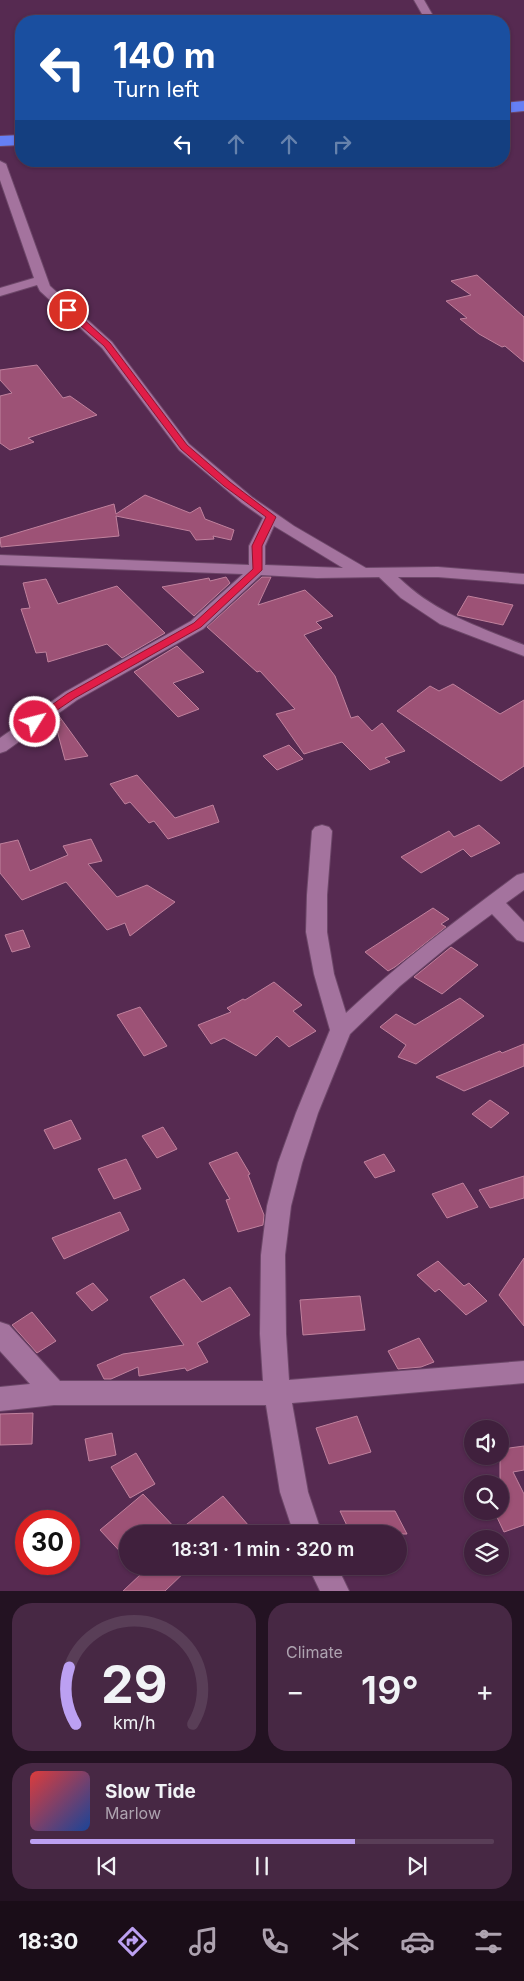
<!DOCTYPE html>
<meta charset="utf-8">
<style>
body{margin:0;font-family:Inter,sans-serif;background:#472844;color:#f1f3f6;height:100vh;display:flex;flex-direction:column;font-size:19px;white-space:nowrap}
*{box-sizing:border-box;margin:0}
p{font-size:16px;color:#aea3b0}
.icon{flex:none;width:28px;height:28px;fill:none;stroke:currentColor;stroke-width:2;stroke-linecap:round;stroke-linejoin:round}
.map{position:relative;height:1591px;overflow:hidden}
.sheet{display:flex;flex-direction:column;gap:12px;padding:12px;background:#231222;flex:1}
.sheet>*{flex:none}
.banner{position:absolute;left:15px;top:15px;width:495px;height:152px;border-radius:20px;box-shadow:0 1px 4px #0004,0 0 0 1px #593e57;background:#1a4fa0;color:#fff;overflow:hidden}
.fabs{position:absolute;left:464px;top:1420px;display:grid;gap:10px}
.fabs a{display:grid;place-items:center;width:45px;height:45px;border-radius:50%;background:#40203d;box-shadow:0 1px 4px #0004,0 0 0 1px #593e57;font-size:25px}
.speed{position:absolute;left:15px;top:1510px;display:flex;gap:10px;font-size:25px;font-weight:700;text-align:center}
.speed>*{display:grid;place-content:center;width:65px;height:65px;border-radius:50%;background:#40203d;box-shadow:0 1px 4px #0004,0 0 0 1px #593e57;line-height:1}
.speed .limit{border:8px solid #d22;background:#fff;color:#111}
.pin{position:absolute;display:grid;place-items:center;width:42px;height:42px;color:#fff;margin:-21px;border:2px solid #fff;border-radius:50%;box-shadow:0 1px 5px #0007}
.me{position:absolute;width:55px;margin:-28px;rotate:54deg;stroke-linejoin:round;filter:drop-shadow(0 0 4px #0008)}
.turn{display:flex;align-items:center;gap:18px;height:105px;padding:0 15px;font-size:22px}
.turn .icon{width:65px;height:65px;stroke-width:2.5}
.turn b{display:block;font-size:35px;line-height:42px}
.lanes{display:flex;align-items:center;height:48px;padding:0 15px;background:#0003;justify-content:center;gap:25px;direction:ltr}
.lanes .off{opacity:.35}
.big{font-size:38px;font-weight:600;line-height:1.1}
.sheet .tile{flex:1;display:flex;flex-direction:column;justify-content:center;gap:8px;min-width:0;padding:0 18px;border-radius:20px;background:#472844}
.sheet .dial{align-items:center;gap:0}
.dial svg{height:130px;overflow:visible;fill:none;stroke:#593e57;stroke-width:7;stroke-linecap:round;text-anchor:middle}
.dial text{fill:#f1f3f6;stroke:none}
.song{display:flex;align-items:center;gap:15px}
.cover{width:60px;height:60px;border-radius:8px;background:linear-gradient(135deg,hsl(0 70% 55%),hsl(220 70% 35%))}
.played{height:5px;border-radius:2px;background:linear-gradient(90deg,#bca0f2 70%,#593e57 70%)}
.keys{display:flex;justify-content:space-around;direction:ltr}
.heat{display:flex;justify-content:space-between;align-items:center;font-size:28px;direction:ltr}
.sheet .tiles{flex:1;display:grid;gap:12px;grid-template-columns:1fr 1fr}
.tile:last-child{grid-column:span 2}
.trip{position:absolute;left:119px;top:1525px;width:288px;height:50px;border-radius:25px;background:#40203d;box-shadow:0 1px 4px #0004,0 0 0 1px #593e57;font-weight:600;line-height:50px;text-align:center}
.menu{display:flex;height:80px;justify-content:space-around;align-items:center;background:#1a0d18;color:#aea3b0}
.menu .icon{width:35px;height:35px}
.menu .selected{color:#bca0f2}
.menu b{font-size:22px;color:#f1f3f6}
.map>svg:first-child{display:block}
</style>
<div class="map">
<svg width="524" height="1591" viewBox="0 0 524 1591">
<rect width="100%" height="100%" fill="#562a51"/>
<g fill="#9d5276" stroke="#c0819d">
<path d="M477,275l47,42v45l-19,-16 -3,1 -23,-13 -19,-15 7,-1 -21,-17 25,-6 -20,-14z"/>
<path d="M37,365l26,33 7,-2 27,19 -69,23 6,4 -24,8 -10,-7v-47l12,-3 -12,-13v-10z"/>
<path d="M145,495l45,18 10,-6 5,12 29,11 -3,10 -18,-4 1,3 -18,1 -6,-9 -74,-15 3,20 -118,11 -1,-9 114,-34 2,10z"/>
<path d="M226,577l4,6 -36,33 -32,-29 47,-9 1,3z"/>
<path d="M262,577h9l-13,28 47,-15 28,26 -17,6 6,6 -18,7 31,41 16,42 7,-2 14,15 10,-8 23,28 -20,7 5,4 -20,8 -28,-28 -38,12 -28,-40 19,-5 -35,-38 -3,1 -50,-45z"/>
<path d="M46,579l12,25 59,-18 48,47 -43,25 -15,-14 -59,18 -2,-10 -10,1 -15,-44 9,-1 -7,-25z"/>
<path d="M468,596l45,9 -10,20 -46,-10z"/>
<path d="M177,646l27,26 -31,11 26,26 -21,8 -44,-45z"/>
<path d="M453,684l47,30 24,-14v66l-23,15 -104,-70 33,-25 9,5z"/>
<path d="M59,716l29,40 -23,4 -11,-41z"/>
<path d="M289,745l14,14 -26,11 -14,-14z"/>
<path d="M137,775l38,43 38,-13 6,17 -51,17 -14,-18 -5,2 -19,-21 -5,2 -15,-20z"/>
<path d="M479,825l21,18 -29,14 -8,-8 -42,24 -20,-16 48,-26 5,6z"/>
<path d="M91,839l11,22 -14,3 29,33 30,-12 28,17 -45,34 -5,-13 -18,7 -41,-48 -44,18 -22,-27v-29l18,-4 12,31 38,-16 -5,-9z"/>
<path d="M433,908l16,11 -8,5 5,3 -51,40 -7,4 -23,-19z"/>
<path d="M23,930l7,17 -18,5 -7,-17z"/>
<path d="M451,947l27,18 -36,29 -28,-17z"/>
<path d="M274,982l28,23 -9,6 23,20 -27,16 -12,-11 -21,20 -32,-18 -13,6 -13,-19 33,-13 -4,-4 16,-9 2,1z"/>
<path d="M460,998l24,18 -68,48 -18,-7 8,-12 -26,-18 16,-13 19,11z"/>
<path d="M140,1007l27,39 -23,10 -27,-41z"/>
<path d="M524,1044v22l-60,25 -28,-14 64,-26 2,2z"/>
<path d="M490,1100l19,13 -18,15 -19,-14z"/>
<path d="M71,1120l10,19 -27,10 -10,-19z"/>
<path d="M163,1127l14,22 -20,9 -15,-22z"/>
<path d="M237,1152l13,22 -2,1 16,40 -1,10 -25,7 -12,-32 4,-1 -21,-36z"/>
<path d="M384,1154l11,17 -20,7 -11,-16z"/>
<path d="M126,1159l15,30 -27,10 -16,-30z"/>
<path d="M524,1176v22l-34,10 -11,-18z"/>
<path d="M463,1183l15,24 -31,11 -15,-24z"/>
<path d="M120,1212l9,18 -65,29 -12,-21z"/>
<path d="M524,1258v68l-25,-31z"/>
<path d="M438,1261l26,25 5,-3 18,18 -21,14 -27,-26 -4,3 -18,-17z"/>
<path d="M184,1279l18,23 28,-15 20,28 -53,28 11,19 -21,9 -2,-3 -46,8 -1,-9 -27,12h-7l-7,-14 26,-11 61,-9 -34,-48z"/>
<path d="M93,1283l15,17 -16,11 -16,-18z"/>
<path d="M360,1296l5,34 -62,5 -3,-35z"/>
<path d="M32,1312l24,29 -19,12 -25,-28z"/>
<path d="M419,1338l15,24 -13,5 -23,2 -10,-18z"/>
<path d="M33,1413l-1,31 -32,1v-31z"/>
<path d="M357,1416l14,36 -42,12 -13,-36z"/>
<path d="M112,1433l4,22 -27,6 -4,-22z"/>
<path d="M500,1445l2,4 22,-3v24l-11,2 11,22v31l-20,7 -10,-21h6z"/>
<path d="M136,1453l19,31 -25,14 -19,-31z"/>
<path d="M143,1494l35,37 45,-35 26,30 -10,8h-111v26l-28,-30z"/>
<path d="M340,1511h55l12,23h-56z"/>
<path d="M133,1566h58l-26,25h-42l18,-17z"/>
</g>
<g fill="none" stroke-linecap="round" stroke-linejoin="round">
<g stroke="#6d4769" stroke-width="2">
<g id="street">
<path d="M414,0h10l12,21h-10z"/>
<path d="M0,161l6,3 44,122 62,56 77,102 63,53 42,29 72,42 72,-1 86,7v10l-86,-7h-40c37,36 79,49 126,68v11l-84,-32 -39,-26 -22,-21 -62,1 -56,-3 -58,54 -126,71 -71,51 -6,2v-15l65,-46 126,-71 52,-47 -243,-9v-10l249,10v-19l14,-28 -21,-15 -63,-53 -77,-102 -62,-57 -3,-6 -37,11v-8l34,-10 -34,-98zM274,526l10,6 59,36 -78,-3v-19z"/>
<path d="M322,825l7,2 3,4 -5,64v37l7,42 12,39c54,-51 112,-94 171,-138l7,-2v17l-18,13 18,19v20l-7,-2 -25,-26 -46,34 -46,38 -50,48 -32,79 -16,50 -11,43 -6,49 1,79 3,46 235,-19v22l-232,20 16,89 14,42h-28l-14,-42 -14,-87h-212l-54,6v-24l30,-3 -30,-33v-29l9,3 51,56h203l-3,-47 1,-79 6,-49 11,-43 18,-50 34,-83 -16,-56 -8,-42 1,-37 5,-64 3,-4z"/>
<path d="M308,1566h29l12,25h-29z"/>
</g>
</g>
<g stroke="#6d4769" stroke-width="2">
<g id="highway">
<path d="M524,101v10l-20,2v-10z"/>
<path d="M21,135v10l-21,1v-10z"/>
</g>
</g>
<use href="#street" fill="#a4739e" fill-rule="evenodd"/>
<use href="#highway" fill="#657ff5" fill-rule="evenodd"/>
</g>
<path fill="#e11d48" stroke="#92132f" d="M65,308h6l39,35 77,102 43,37 46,35 -14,29v24l-61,57 -126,71 -40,27 -5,-3 1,-2 36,-26 127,-71 59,-54 -1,-23 14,-29 -42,-31 -43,-37 -77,-103 -39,-34z"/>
</svg>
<div class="fabs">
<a><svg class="icon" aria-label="sound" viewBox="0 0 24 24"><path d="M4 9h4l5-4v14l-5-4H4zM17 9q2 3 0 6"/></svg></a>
<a><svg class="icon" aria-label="search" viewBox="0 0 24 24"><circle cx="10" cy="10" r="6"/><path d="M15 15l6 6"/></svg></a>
<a><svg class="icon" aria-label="layers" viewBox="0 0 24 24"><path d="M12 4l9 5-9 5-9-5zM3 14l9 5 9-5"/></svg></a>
</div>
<div class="speed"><div class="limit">30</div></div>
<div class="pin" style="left:68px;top:310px;background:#d93025"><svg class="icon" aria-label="arrive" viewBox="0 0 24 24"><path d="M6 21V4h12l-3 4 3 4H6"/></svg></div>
<svg class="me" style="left:35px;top:722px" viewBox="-20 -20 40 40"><circle r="17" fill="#e11d48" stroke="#fff" stroke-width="3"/><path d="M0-11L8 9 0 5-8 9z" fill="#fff"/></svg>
<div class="trip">18:31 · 1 min · 320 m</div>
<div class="banner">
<div class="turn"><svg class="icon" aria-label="left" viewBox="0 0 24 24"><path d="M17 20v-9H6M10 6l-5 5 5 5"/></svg><div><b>140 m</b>Turn left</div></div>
<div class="lanes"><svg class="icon" aria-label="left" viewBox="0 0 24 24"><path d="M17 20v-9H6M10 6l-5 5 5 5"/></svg><svg class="icon off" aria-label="ahead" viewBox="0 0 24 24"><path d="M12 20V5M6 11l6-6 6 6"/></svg><svg class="icon off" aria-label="ahead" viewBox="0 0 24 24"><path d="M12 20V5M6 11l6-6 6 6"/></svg><svg class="icon off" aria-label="right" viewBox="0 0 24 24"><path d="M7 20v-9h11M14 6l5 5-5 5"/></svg></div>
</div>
</div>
<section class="sheet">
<div class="tiles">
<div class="tile dial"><svg viewBox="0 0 100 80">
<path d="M14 69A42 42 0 1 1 86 69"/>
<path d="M14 69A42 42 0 0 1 10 34" stroke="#bca0f2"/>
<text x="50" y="56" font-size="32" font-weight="700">29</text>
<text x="50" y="72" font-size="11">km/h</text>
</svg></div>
<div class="tile"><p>Climate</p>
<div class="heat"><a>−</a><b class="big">19°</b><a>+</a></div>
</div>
<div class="tile">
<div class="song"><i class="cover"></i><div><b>Slow Tide</b><p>Marlow</p></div></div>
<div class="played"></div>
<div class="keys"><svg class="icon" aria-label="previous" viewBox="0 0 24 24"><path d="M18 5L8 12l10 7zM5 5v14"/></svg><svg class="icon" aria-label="pause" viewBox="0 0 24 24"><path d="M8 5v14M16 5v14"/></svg><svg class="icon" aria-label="next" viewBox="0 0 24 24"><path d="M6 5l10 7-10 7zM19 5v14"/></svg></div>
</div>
</div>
</section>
<nav class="menu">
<b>18:30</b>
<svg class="icon selected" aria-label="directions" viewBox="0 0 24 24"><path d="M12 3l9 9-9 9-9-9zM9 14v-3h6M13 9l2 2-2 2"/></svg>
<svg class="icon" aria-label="music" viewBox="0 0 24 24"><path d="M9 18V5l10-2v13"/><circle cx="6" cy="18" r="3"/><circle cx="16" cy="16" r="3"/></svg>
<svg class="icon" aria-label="phone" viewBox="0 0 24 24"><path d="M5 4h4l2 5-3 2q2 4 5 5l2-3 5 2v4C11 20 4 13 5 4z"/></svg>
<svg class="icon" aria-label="climate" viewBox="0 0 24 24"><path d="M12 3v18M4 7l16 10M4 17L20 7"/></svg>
<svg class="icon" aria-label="car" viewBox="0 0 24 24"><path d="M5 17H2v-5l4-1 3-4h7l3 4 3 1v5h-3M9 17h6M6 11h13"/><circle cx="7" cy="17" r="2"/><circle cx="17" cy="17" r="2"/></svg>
<svg class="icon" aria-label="filters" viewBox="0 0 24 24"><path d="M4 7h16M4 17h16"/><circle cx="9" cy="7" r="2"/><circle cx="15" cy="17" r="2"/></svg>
</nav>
